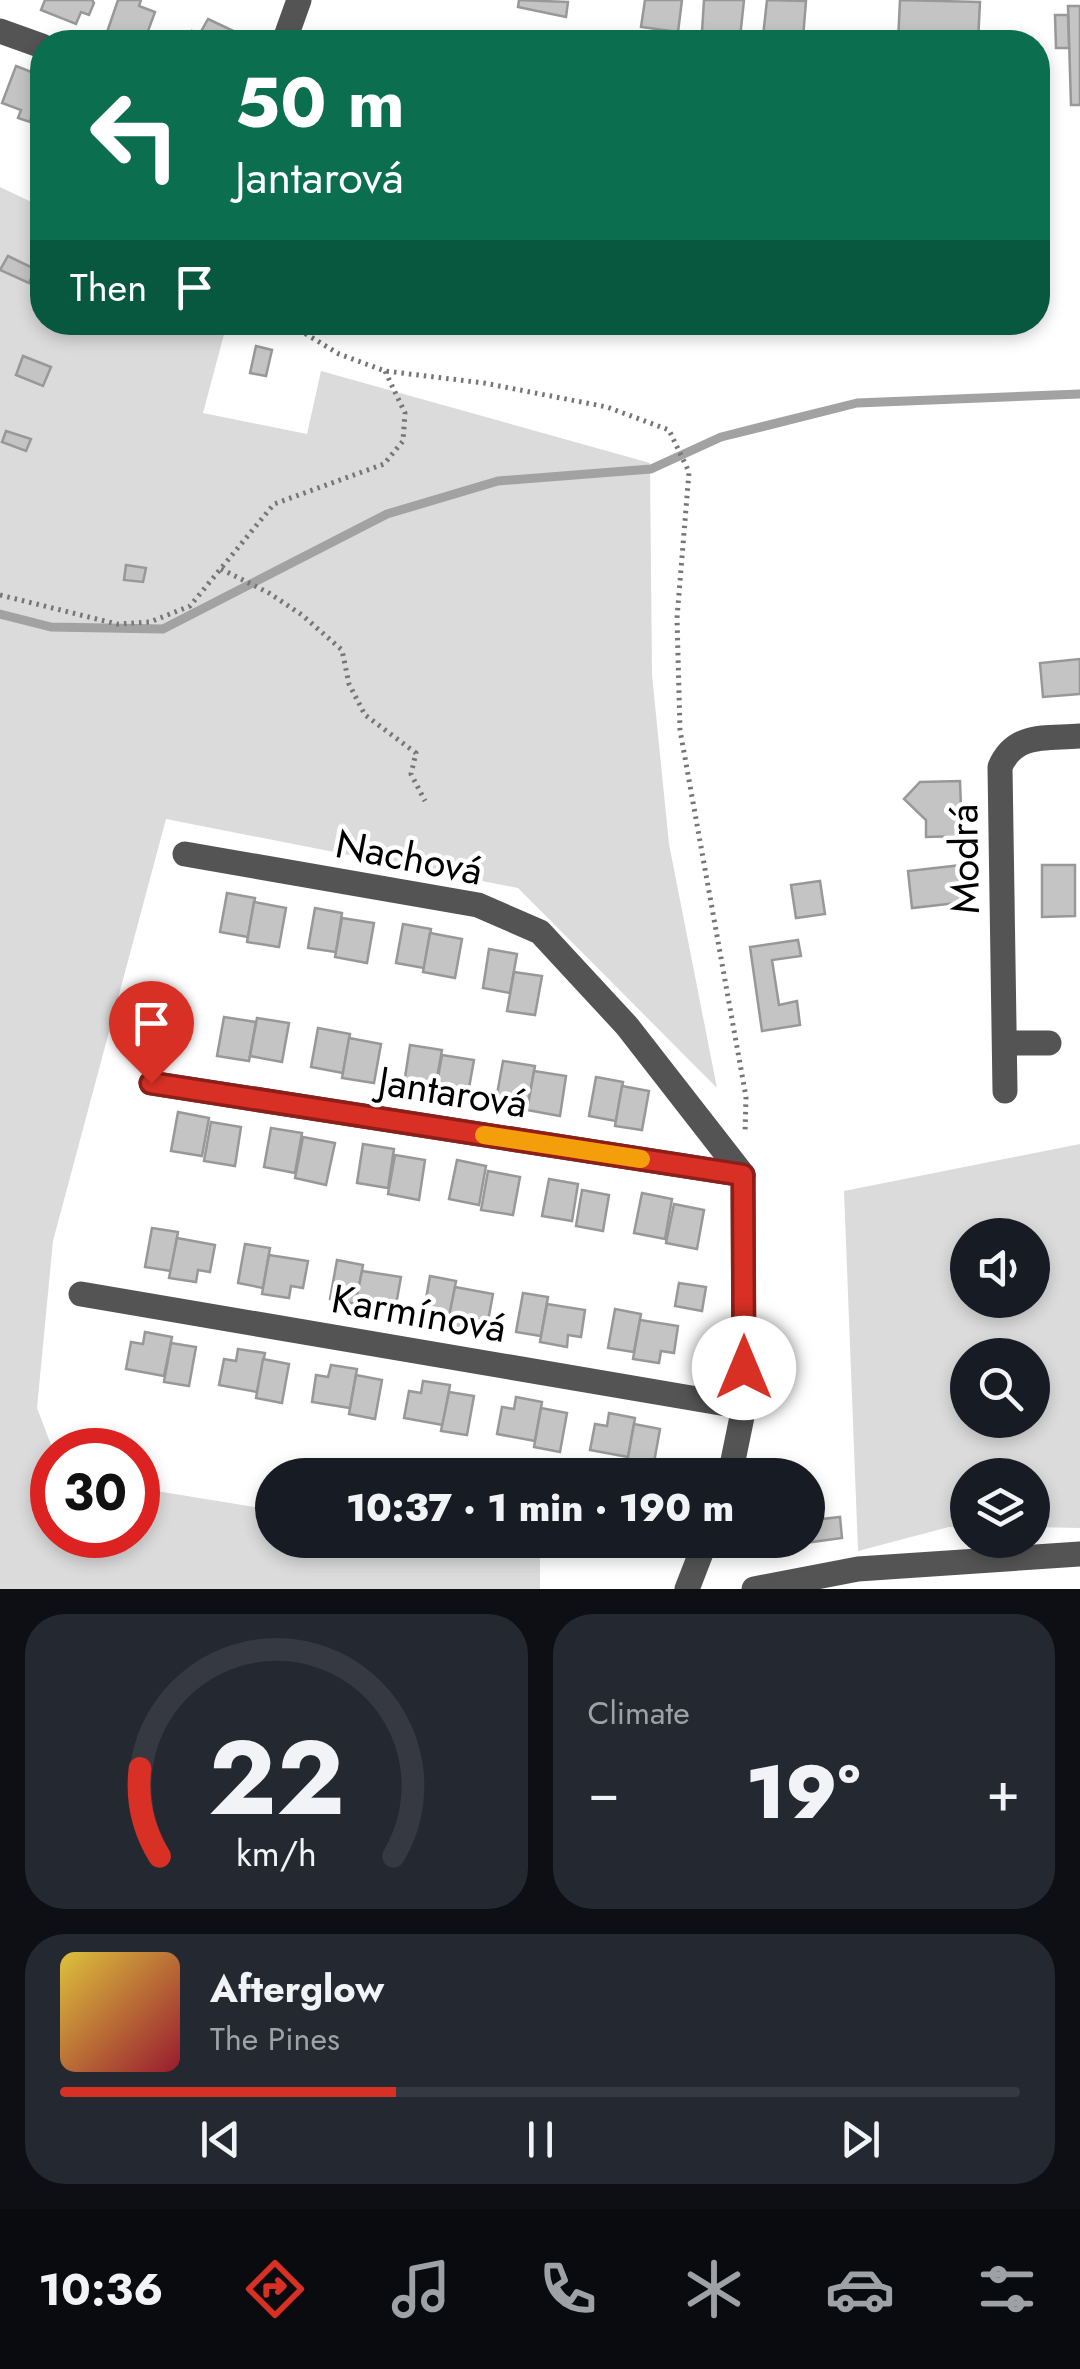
<!DOCTYPE html>
<meta charset="utf-8">
<style>
body{margin:0;font-family:Jost,sans-serif;background:#242831;color:#f1f3f6;height:100vh;display:flex;flex-direction:column;font-size:38px;white-space:nowrap}
*{box-sizing:border-box;margin:0}
p{font-size:32px;color:#9ea1a6}
.icon{flex:none;width:55px;height:55px;fill:none;stroke:currentColor;stroke-width:2;stroke-linecap:round;stroke-linejoin:round}
.map{position:relative;height:1589px;overflow:hidden}
.sheet{display:flex;flex-direction:column;gap:25px;padding:25px;background:#0d0f14;flex:1}
.sheet>*{flex:none}
.guide{position:absolute;left:30px;top:30px;width:1020px;height:305px;border-radius:40px;box-shadow:0 5px 15px #0003;background:#0b6e4f;color:#fff;overflow:hidden}
.buttons{position:absolute;left:950px;top:1218px;display:grid;gap:20px}
.buttons a{display:grid;place-items:center;width:100px;height:100px;border-radius:50%;background:#171b24;box-shadow:0 5px 15px #0003;font-size:50px}
.speed{position:absolute;left:30px;top:1428px;display:flex;gap:20px;font-size:50px;font-weight:700;text-align:center}
.speed>*{display:grid;place-content:center;width:130px;height:130px;border-radius:50%;background:#171b24;box-shadow:0 5px 15px #0003;line-height:1}
.speed .limit{border:15px solid #d22;background:#fff;color:#111}
.pin{position:absolute;display:grid;place-items:center;width:85px;height:85px;color:#fff;margin:-102px -42px;border-radius:50% 50% 50% 0;rotate:-45deg;box-shadow:0 0 10px #0007}
.pin .icon{rotate:45deg}
.me{position:absolute;width:110px;margin:-55px;rotate:0deg;stroke-linejoin:round;filter:drop-shadow(0 0 8px #0008)}
.turn{display:flex;align-items:center;gap:35px;height:210px;padding:0 40px;font-size:45px}
.turn .icon{width:130px;height:130px;stroke-width:2.5}
.turn b{display:block;font-size:70px;line-height:85px}
.then{display:flex;align-items:center;height:95px;padding:0 40px;background:#0003;gap:20px;font-size:38px}
.big{font-size:75px;font-weight:800;line-height:1.1}
.sheet .widget{flex:1;display:flex;flex-direction:column;justify-content:center;gap:15px;min-width:0;padding:0 35px;border-radius:40px;background:#242831}
.sheet .dial{align-items:center;gap:0}
.dial svg{height:260px;overflow:visible;fill:none;stroke:#363941;stroke-width:7;stroke-linecap:round;text-anchor:middle}
.dial text{fill:#f1f3f6;stroke:none}
.song{display:flex;align-items:center;gap:30px}
.cover{width:120px;height:120px;border-radius:15px;background:linear-gradient(135deg,hsl(50 70% 55%),hsl(350 70% 35%))}
.played{height:10px;border-radius:5px;background:linear-gradient(90deg,#d93025 35%,#363941 35%)}
.keys{display:flex;justify-content:space-around;direction:ltr}
.heat{display:flex;justify-content:space-between;align-items:center;font-size:55px;direction:ltr}
.sheet .tiles{flex:1;display:grid;gap:25px;grid-template-columns:1fr 1fr}
.widget:last-child{grid-column:span 2}
.trip{position:absolute;left:255px;top:1458px;width:570px;height:100px;border-radius:50px;background:#171b24;box-shadow:0 5px 15px #0003;font-weight:800;line-height:100px;text-align:center}
.dock{display:flex;height:160px;justify-content:space-around;align-items:center;background:#090b0e;color:#9ea1a6}
.dock .icon{width:70px;height:70px}
.dock .on{color:#d93025}
.dock b{font-size:45px;color:#f1f3f6}
.map>svg:first-child{display:block}
</style>
<div class="map">
<svg width="1080" height="1589" viewBox="0 0 1080 1589">
<rect width="100%" height="100%" fill="#fff"/>
<g fill="#dbdbdb" fill-rule="evenodd">
<path d="M0,187l42,20v115l185,1 -24,90 104,21 14,-63 329,92 2,212 17,169 48,244 -199,-200 -352,-69 -113,422 -16,167 16,42 -1,85h86v-47l134,22v30h185l83,14v35h-540z"/>
<path d="M1080,1144v384l-47,-1 -1,-52h-64l-1,52h-18l-91,24 -14,-360zM1032,1235v65h-64v-65zM1032,1355v65h-64v-65z"/>
</g>
<g fill="none" stroke-linecap="round" stroke-linejoin="round">
<path stroke="#a2a2a2" stroke-width="9" d="M0,614l51,13 112,2 224,-115 111,-33 153,-12 70,-32 136,-34 223,-9"/>
</g>
<g fill="#c4c4c4" stroke="#989898" stroke-width="2.5">
<path d="M45,0h47l2,3 -5,12 -8,-3 -5,12 -35,-14z"/>
<path d="M118,0h23l-2,6 16,6 -11,30h-17l-21,-7z"/>
<path d="M519,0l49,2 -2,15 -48,-10z"/>
<path d="M645,0h37l-4,32 -37,-5z"/>
<path d="M744,0l-4,38 -38,-6 2,-32z"/>
<path d="M767,0l39,1 -3,37 -40,-2z"/>
<path d="M900,0l80,2 -2,40h-80z"/>
<path d="M1068,6h12v99h-9z"/>
<path d="M1055,15h13l1,33h-13z"/>
<path d="M208,19l32,15 -5,8h-49l6,-11 7,4z"/>
<path d="M549,32l29,6 -1,4h-30z"/>
<path d="M16,66l26,10v27l-4,13 -6,-2 -2,8 -12,-4 3,-8 -19,-7z"/>
<path d="M1038,90l8,1 -3,36h-5z"/>
<path d="M8,256l27,13 -6,14 -29,-13z"/>
<path d="M256,346l16,4 -6,26 -16,-3z"/>
<path d="M23,356l28,11 -8,19 -27,-11z"/>
<path d="M6,431l25,8 -5,12 -24,-9z"/>
<path d="M126,565l20,3 -3,14 -19,-2z"/>
<path d="M1080,659v35l-37,3 -3,-34z"/>
<path d="M960,781l2,55 -36,1v-17l-22,-21 16,-17z"/>
<path d="M962,865l4,37 -54,6 -4,-37z"/>
<path d="M1042,865h33v51l-33,1z"/>
<path d="M820,881l5,33 -29,4 -5,-33z"/>
<path d="M227,893l28,5 -7,39 -28,-5z"/>
<path d="M254,902l32,6 -7,39 -32,-5z"/>
<path d="M315,908l27,5 -6,39 -28,-4z"/>
<path d="M342,918l32,5 -7,40 -32,-6z"/>
<path d="M403,924l28,5 -7,39 -28,-5z"/>
<path d="M430,933l32,6 -7,39 -32,-6z"/>
<path d="M798,940l3,16 -29,4 7,45 18,-4 3,24 -38,6 -12,-84z"/>
<path d="M489,949l28,5 -7,39 -27,-5z"/>
<path d="M514,972l28,4 -7,39 -28,-4z"/>
<path d="M224,1017l32,5 -7,39 -32,-5z"/>
<path d="M257,1018l32,5 -7,39 -32,-6z"/>
<path d="M318,1028l32,6 -7,39 -32,-6z"/>
<path d="M349,1038l32,6 -7,39 -32,-5z"/>
<path d="M410,1045l32,5 -7,39 -31,-5z"/>
<path d="M442,1055l32,5 -7,39 -32,-5z"/>
<path d="M503,1061l32,5 -7,39 -32,-5z"/>
<path d="M534,1071l32,5 -6,40 -33,-6z"/>
<path d="M596,1077l27,5 -7,39 -27,-5z"/>
<path d="M622,1086l27,5 -7,39 -27,-4z"/>
<path d="M178,1112l31,6 -7,38 -31,-5z"/>
<path d="M211,1122l30,5 -6,39 -31,-5z"/>
<path d="M271,1128l31,5 -7,40 -31,-6z"/>
<path d="M303,1137l32,6 -9,42 -31,-7z"/>
<path d="M363,1144l31,5 -6,39 -31,-5z"/>
<path d="M395,1155l30,5 -6,40 -31,-6z"/>
<path d="M457,1160l29,6 -7,39 -30,-6z"/>
<path d="M488,1171l32,6 -7,38 -32,-5z"/>
<path d="M549,1179l29,5 -6,37 -30,-5z"/>
<path d="M582,1190l27,5 -6,36 -27,-5z"/>
<path d="M642,1193l30,6 -7,40 -31,-6z"/>
<path d="M674,1204l30,6 -7,39 -31,-6z"/>
<path d="M152,1228l26,4 -7,39 -26,-4z"/>
<path d="M177,1238l38,7 -5,27 -12,-2 -2,12 -27,-4z"/>
<path d="M245,1244l25,4 -7,40 -25,-5z"/>
<path d="M269,1255l39,6 -5,27 -12,-2 -2,12 -27,-4z"/>
<path d="M337,1260l26,5 -7,39 -26,-5z"/>
<path d="M362,1271l39,6 -5,28 -13,-3 -2,13 -27,-5z"/>
<path d="M430,1276l26,5 -7,39 -26,-4z"/>
<path d="M679,1283l27,4 -4,24 -27,-5z"/>
<path d="M455,1287l38,7 -5,27 -12,-2 -2,12 -27,-5z"/>
<path d="M523,1293l25,4 -7,39 -25,-4z"/>
<path d="M547,1304l38,6 -4,27 -13,-2 -1,12 -27,-5z"/>
<path d="M615,1309l26,5 -7,38 -26,-4z"/>
<path d="M640,1320l38,6 -4,27 -13,-2 -2,12 -26,-4z"/>
<path d="M145,1332l27,5 -8,39 -38,-7 5,-27 12,2z"/>
<path d="M171,1343l25,4 -7,39 -25,-4z"/>
<path d="M238,1349l27,4 -8,39 -38,-7 5,-26 12,2z"/>
<path d="M263,1359l26,5 -7,39 -26,-5z"/>
<path d="M331,1365l26,4 -7,39 -38,-6 4,-27 12,2z"/>
<path d="M356,1375l26,5 -7,39 -26,-5z"/>
<path d="M423,1381l27,4 -7,40 -39,-7 5,-27 12,2z"/>
<path d="M449,1392l25,4 -7,39 -26,-4z"/>
<path d="M516,1397l26,5 -7,39 -38,-7 5,-27 12,2z"/>
<path d="M541,1408l26,5 -7,39 -26,-5z"/>
<path d="M609,1413l26,5 -7,39 -38,-7 5,-26 12,2z"/>
<path d="M634,1424l26,5 -7,39 -26,-5z"/>
<path d="M815,1492l2,9h-6l2,19 27,-3 2,21 -45,6 -1,-4h12v-47z"/>
<path d="M627,1540h41l-2,10 -40,-7z"/>
</g>
<g fill="none" stroke-linecap="round" stroke-linejoin="round">
<g stroke="#767676" stroke-width="5" stroke-dasharray="2.5 5" stroke-linecap="butt">
<path d="M286,322l53,32 46,17 99,12 123,24 62,23 20,42 -12,146 3,112 66,367 -1,36"/>
<path d="M221,569l48,24 33,22 40,35 7,34 16,31 51,38 -5,21 14,27"/>
<path d="M0,595l117,29 33,-2 40,-16 84,-102 110,-40 19,-23 2,-28 -20,-42"/>
</g>
<g stroke="#545454" stroke-width="25">
<path d="M0,31l42,15"/>
<path d="M284,42l15,-42"/>
<path d="M185,854l293,51 62,27 87,94 116,149"/>
<path d="M1005,1043h44"/>
<path d="M151,1083l592,92"/>
<path d="M1005,1091l-5,-324c15,-35 46,-28 80,-31"/>
<path d="M81,1294l663,113"/>
<path d="M730,1475l14,-68 -1,-232"/>
<path d="M687,1589l19,-49"/>
<path d="M754,1589l104,-20 222,-15"/>
</g>
</g>
<g fill="none" stroke-linecap="round" stroke-linejoin="round">
<g stroke="#8d1f18" stroke-width="25">
<path id="route" d="M151,1083l592,92 1,193"/>
</g>
<use href="#route" stroke="#d93025" stroke-width="18"/>
<path stroke="#f59e0b" stroke-width="18" d="M484,1135l157,24"/>
</g>
<g text-anchor="middle" dominant-baseline="central" stroke-width="9" stroke-linejoin="round" paint-order="stroke">
<g font-size="40" fill="#000" stroke="#fff">
<text transform="translate(409 857) rotate(11)">Nachová</text>
<text transform="translate(964 859) rotate(-91)">Modrá</text>
<text transform="translate(453 1092) rotate(9)">Jantarová</text>
<text transform="translate(419 1313) rotate(10)">Karmínová</text>
</g>
</g>
</svg>
<div class="buttons">
<a><svg class="icon" aria-label="sound" viewBox="0 0 24 24"><path d="M4 9h4l5-4v14l-5-4H4zM17 9q2 3 0 6"/></svg></a>
<a><svg class="icon" aria-label="search" viewBox="0 0 24 24"><circle cx="10" cy="10" r="6"/><path d="M15 15l6 6"/></svg></a>
<a><svg class="icon" aria-label="layers" viewBox="0 0 24 24"><path d="M12 4l9 5-9 5-9-5zM3 14l9 5 9-5"/></svg></a>
</div>
<div class="speed"><div class="limit">30</div></div>
<div class="pin" style="left:151px;top:1083px;background:#d93025"><svg class="icon" aria-label="arrive" viewBox="0 0 24 24"><path d="M6 21V4h12l-3 4 3 4H6"/></svg></div>
<svg class="me" style="left:744px;top:1368px" viewBox="-20 -20 40 40"><circle r="19" fill="#fff"/><path d="M0-13L10 11 0 6-10 11z" fill="#d93025"/></svg>
<div class="trip">10:37 · 1 min · 190 m</div>
<div class="guide">
<div class="turn"><svg class="icon" aria-label="left" viewBox="0 0 24 24"><path d="M17 20v-9H6M10 6l-5 5 5 5"/></svg><div><b>50 m</b>Jantarová</div></div>
<div class="then">Then<svg class="icon" aria-label="arrive" viewBox="0 0 24 24"><path d="M6 21V4h12l-3 4 3 4H6"/></svg></div>
</div>
</div>
<section class="sheet">
<div class="tiles">
<div class="widget dial"><svg viewBox="0 0 100 80">
<path d="M14 69A42 42 0 1 1 86 69"/>
<path d="M14 69A42 42 0 0 1 8 42" stroke="#d93025"/>
<text x="50" y="56" font-size="32" font-weight="700">22</text>
<text x="50" y="72" font-size="11">km/h</text>
</svg></div>
<div class="widget"><p>Climate</p>
<div class="heat"><a>−</a><b class="big">19°</b><a>+</a></div>
</div>
<div class="widget">
<div class="song"><i class="cover"></i><div><b>Afterglow</b><p>The Pines</p></div></div>
<div class="played"></div>
<div class="keys"><svg class="icon" aria-label="previous" viewBox="0 0 24 24"><path d="M18 5L8 12l10 7zM5 5v14"/></svg><svg class="icon" aria-label="pause" viewBox="0 0 24 24"><path d="M8 5v14M16 5v14"/></svg><svg class="icon" aria-label="next" viewBox="0 0 24 24"><path d="M6 5l10 7-10 7zM19 5v14"/></svg></div>
</div>
</div>
</section>
<nav class="dock">
<b>10:36</b>
<svg class="icon on" aria-label="directions" viewBox="0 0 24 24"><path d="M12 3l9 9-9 9-9-9zM9 14v-3h6M13 9l2 2-2 2"/></svg>
<svg class="icon" aria-label="music" viewBox="0 0 24 24"><path d="M9 18V5l10-2v13"/><circle cx="6" cy="18" r="3"/><circle cx="16" cy="16" r="3"/></svg>
<svg class="icon" aria-label="phone" viewBox="0 0 24 24"><path d="M5 4h4l2 5-3 2q2 4 5 5l2-3 5 2v4C11 20 4 13 5 4z"/></svg>
<svg class="icon" aria-label="climate" viewBox="0 0 24 24"><path d="M12 3v18M4 7l16 10M4 17L20 7"/></svg>
<svg class="icon" aria-label="car" viewBox="0 0 24 24"><path d="M5 17H2v-5l4-1 3-4h7l3 4 3 1v5h-3M9 17h6M6 11h13"/><circle cx="7" cy="17" r="2"/><circle cx="17" cy="17" r="2"/></svg>
<svg class="icon" aria-label="filters" viewBox="0 0 24 24"><path d="M4 7h16M4 17h16"/><circle cx="9" cy="7" r="2"/><circle cx="15" cy="17" r="2"/></svg>
</nav>
